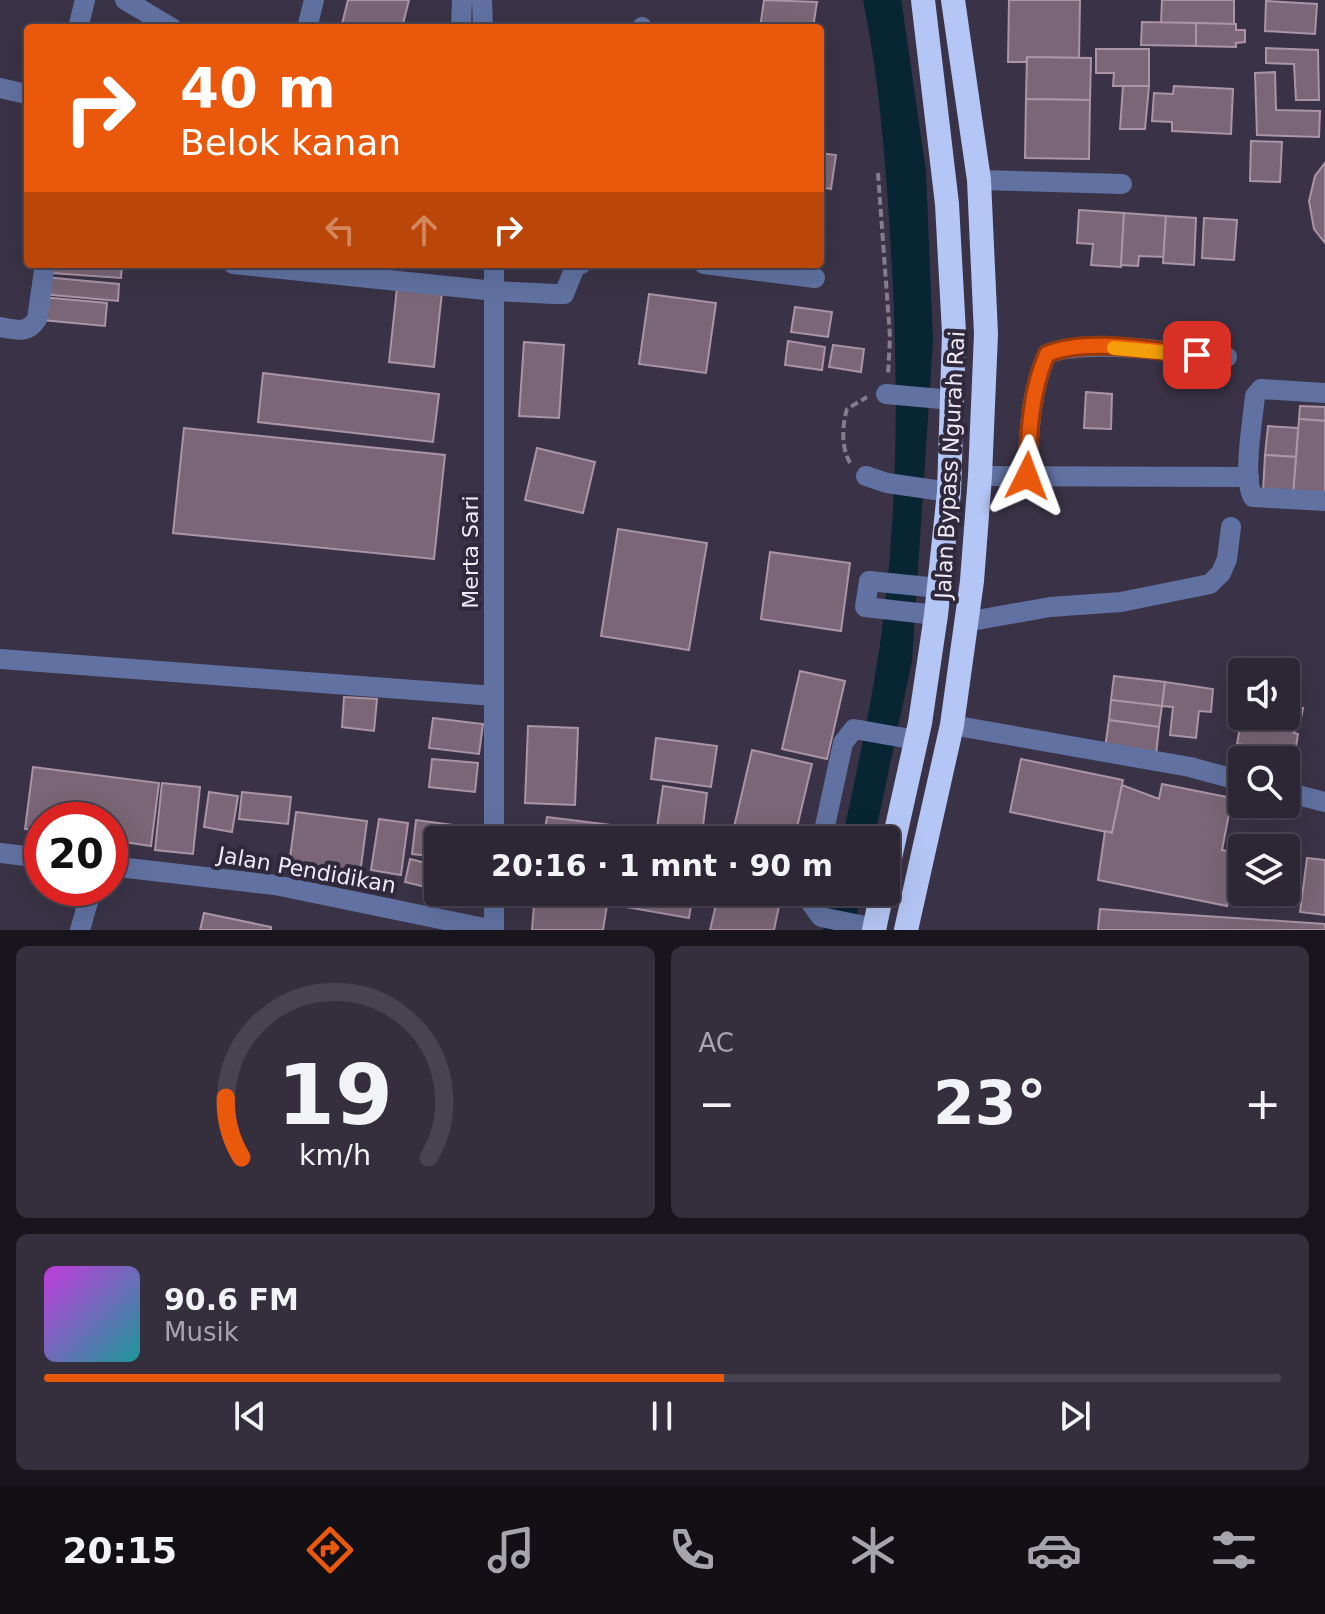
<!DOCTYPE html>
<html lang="id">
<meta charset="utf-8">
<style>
body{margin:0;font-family:"DejaVu Sans",sans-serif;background:#342e3d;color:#f1f3f6;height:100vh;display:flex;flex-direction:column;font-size:30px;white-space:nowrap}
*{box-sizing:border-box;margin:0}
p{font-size:26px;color:#a6a5ad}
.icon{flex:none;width:44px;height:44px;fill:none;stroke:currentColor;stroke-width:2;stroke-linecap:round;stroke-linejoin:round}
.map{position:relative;height:930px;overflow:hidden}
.panel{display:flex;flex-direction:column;gap:16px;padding:16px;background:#18151d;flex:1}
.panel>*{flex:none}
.hud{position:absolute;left:24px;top:24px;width:800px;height:244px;border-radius:8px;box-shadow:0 8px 32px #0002,0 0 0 2px #484350;background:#ea580c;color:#fff;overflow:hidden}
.tools{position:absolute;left:1228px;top:658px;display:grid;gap:16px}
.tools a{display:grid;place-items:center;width:72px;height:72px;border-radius:8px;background:#2c2635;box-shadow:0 8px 32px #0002,0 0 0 2px #484350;font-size:40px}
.speed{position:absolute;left:24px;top:802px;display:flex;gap:16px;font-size:40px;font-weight:700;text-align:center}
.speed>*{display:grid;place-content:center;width:104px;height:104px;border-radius:50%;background:#2c2635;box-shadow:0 8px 32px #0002,0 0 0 2px #484350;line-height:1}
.speed .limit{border:12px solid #d22;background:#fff;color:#111}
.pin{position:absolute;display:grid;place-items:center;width:68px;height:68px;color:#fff;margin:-34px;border-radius:16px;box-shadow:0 4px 12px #0006}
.me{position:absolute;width:88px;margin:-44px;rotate:3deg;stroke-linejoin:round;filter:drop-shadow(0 0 6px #0008)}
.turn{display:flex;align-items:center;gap:28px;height:168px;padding:0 24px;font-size:36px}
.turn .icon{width:104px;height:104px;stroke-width:2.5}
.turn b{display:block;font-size:56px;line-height:68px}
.lanes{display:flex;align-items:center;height:76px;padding:0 24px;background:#0003;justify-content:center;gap:40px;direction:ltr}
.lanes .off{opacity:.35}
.big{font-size:60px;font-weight:700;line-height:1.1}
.panel .widget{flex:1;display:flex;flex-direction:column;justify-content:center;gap:12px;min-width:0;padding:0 28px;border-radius:12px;background:#342e3d}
.panel .dial{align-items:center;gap:0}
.dial svg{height:208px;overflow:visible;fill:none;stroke:#484350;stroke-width:7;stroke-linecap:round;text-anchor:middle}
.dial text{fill:#f1f3f6;stroke:none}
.song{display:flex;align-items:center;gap:24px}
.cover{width:96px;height:96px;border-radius:12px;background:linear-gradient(135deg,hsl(290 70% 55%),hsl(180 70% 35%))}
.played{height:8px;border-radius:4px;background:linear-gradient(90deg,#ea580c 55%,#484350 55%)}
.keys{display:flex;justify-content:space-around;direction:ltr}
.heat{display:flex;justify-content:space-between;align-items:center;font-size:44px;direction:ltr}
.panel .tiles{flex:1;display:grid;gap:16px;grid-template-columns:1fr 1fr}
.widget:last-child{grid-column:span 2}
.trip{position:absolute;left:424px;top:826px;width:476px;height:80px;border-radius:8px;background:#2c2635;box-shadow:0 8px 32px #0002,0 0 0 2px #484350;font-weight:700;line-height:80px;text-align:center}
.dock{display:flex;height:128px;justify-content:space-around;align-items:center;background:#120f15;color:#a6a5ad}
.dock .icon{width:56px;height:56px}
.dock .active{color:#ea580c}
.dock b{font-size:36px;color:#f1f3f6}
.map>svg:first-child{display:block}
</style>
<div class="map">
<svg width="1325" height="930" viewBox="0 0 1325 930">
<rect width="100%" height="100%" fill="#3a3347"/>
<g fill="#082534">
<path d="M863,0h38l1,5 24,167 7,169 -21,320 -38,179h-32c16,-75 33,-150 42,-226 15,-126 14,-253 6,-380 -5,-79 -11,-156 -27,-234z"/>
<path d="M831,892h31l-9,38h-30z"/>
</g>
<g fill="#7a6676" stroke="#aa94a5" stroke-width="2">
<path d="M348,0h61l-7,28h-61z"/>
<path d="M764,0l53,2 -4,26h-53z"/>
<path d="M1009,0h71l-1,58 -52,-1 -1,5h-18z"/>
<path d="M1162,0h72v24l-73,-1z"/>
<path d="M1266,1l51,3 -2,30 -50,-3z"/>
<path d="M1142,22l54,1v23l-55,-1z"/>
<path d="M1196,23l40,1v6h9v12l-9,1v4l-40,-1z"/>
<path d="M1266,48l52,2 1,50h-23l-2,-36 -28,-1z"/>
<path d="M1096,49h53v37h-36l1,-13h-18z"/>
<path d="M1027,57l64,1 -1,42 -64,-1z"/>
<path d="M1275,72l1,38 44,1 -1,26 -62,-2 -2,-62z"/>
<path d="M1123,86h26l-4,43h-25z"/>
<path d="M1174,86l59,3 -2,45 -59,-3v-9l-20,-1 2,-28 19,1z"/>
<path d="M1026,99l64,1 -1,59 -64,-1z"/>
<path d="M820,122l5,1 -3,24h-2z"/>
<path d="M1251,141l31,1 -2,40 -30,-1z"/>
<path d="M820,153l16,2 -5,34 -11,-2z"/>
<path d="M1325,163v80l-11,-14 -5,-28 6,-25z"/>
<path d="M1079,210l45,3 -3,54 -30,-2 2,-21 -16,-1z"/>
<path d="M1124,213l42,3 -2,41 -25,-1 -1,10 -17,-1z"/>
<path d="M1166,216l30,2 -2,47 -31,-2z"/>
<path d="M1204,218l33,2 -3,40 -32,-2z"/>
<path d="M820,226l5,1 -5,33z"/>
<path d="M53,264h69l-1,14 -69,-5z"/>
<path d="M44,277l75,7 -1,17 -76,-7z"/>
<path d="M397,288l45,4 -8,75 -45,-5z"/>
<path d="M649,294l67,9 -10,70 -67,-9z"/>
<path d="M41,297l66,6 -2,23 -63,-6z"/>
<path d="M795,307l37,5 -4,25 -37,-5z"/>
<path d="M788,341l37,6 -3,23 -37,-5z"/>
<path d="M524,342l40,3 -5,73 -40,-2z"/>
<path d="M833,345l31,4 -3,23 -32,-5z"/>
<path d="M263,373l176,21 -6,48 -175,-20z"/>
<path d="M1086,392l26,2 -1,35 -27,-1z"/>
<path d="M1300,406l25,1v14l-26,-2z"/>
<path d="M1299,419l26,2v76l-32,-3z"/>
<path d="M1268,426l30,2 -2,29 -31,-2z"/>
<path d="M184,428l261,27 -11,104 -261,-26z"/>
<path d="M537,448l58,14 -12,51 -58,-13z"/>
<path d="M1265,455l31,2 -3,37 -30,-2z"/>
<path d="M618,529l89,14 -18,107 -88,-14z"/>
<path d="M770,552l80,11 -9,68 -80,-12z"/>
<path d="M800,671l45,10 -18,78 -45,-10z"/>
<path d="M1114,676l51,6 -3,24 -51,-6z"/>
<path d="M1165,682l48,7 -2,23 -12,-1 -3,27 -26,-3 3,-28 -11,-1z"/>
<path d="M344,697l33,2 -3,32 -32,-4z"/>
<path d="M1111,700l51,6 -3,21 -50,-7z"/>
<path d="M1286,705l17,3 -3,15 -4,-1 -2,11 4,1 -3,19 -58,-9 5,-28h44z"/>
<path d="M433,718l50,6 -4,30 -50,-6z"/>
<path d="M1109,720l50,7 -3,28 -51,-7z"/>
<path d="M528,726l50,2 -3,77 -50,-2z"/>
<path d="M656,738l61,8 -6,41 -60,-8z"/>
<path d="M752,750l60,14 -18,76h-63z"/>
<path d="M432,759l46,4 -3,29 -46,-5z"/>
<path d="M1021,759l102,21 -11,53 -102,-21z"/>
<path d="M33,767l126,16 -8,63 -41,-6v-20h-68v12l-17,-3z"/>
<path d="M162,783l38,4 -7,67 -38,-4z"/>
<path d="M1162,784l70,14 -10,52 16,3 -11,53 -129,-26 7,-49 7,2 10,-48 37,14z"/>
<path d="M663,786l44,7 -5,41 -45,-6z"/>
<path d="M209,792l29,4 -6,36 -28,-5z"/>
<path d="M242,792l49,5 -3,27 -49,-5z"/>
<path d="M296,812l71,9 -7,53 -71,-9z"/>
<path d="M547,817l73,9 -2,14h-75z"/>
<path d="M379,819l29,4 -7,52 -30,-5z"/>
<path d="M416,820l38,5 -2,15h-14v17l-26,-3z"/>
<path d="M1307,858l18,2v55l-25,-3z"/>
<path d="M410,859l28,7v24l-33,-8z"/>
<path d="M453,892h23l-1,13 -23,-2z"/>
<path d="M535,892l73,7 -5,31h-71z"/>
<path d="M544,892h65l-1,7z"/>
<path d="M611,892l82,1 -4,25 -80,-14z"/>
<path d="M719,892h63l-8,38h-64z"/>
<path d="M1100,909l225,15v6h-227z"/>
<path d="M204,913l67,14v3h-71z"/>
</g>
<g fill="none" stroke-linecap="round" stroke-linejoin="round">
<g stroke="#837d8e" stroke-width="4" stroke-dasharray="8 4" stroke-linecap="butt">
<path d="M878,173l12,164 -2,39"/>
<path d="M850,463c-9,-16 -8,-37 -3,-54l20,-12"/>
</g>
<g stroke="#6172a2" stroke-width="20">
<path d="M125,0l47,28"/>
<path d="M482,0l1,28"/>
<path d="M78,28l7,-28"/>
<path d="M307,28l7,-28"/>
<path d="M461,28l1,-28"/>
<path d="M642,28v-1"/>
<path d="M0,88l22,5"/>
<path d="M979,180l143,4"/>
<path d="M233,264l262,27 60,3h9l11,-27 6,-3"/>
<path d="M704,264l111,14"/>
<path d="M0,327c16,3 28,7 37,-8l8,-55"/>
<path d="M1325,393l-64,-4 -6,7c-2,23 -13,83 -2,101l72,4"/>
<path d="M886,394l66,6"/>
<path d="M866,476l21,7 62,9"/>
<path d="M980,476l269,1"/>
<path d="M1027,476c2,-42 3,-84 20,-122 40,-16 134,-1 180,3"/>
<path d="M936,615l-71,-8 4,-26 70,7"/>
<path d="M966,622l84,-15 71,-5 89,-18 11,-11 6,-14 4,-32"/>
<path d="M0,659l494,37"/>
<path d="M952,725l238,42 52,14"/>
<path d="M1286,792l39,10"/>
<path d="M494,840v-576"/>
<path d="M822,840l21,-97 11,-14 62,11"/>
<path d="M0,853l42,5"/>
<path d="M110,866l165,19 219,45"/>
<path d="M810,892l-2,7 13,18 54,11"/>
<path d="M80,930l12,-42"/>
<path d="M494,930v-38"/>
</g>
<g stroke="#b4c6f5" stroke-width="24">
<path d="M886,876l34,-153 16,-108 13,-123 5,-159 -7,-129 -24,-204"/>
<path d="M874,930l8,-38"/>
<path d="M906,930l46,-205 20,-144 8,-105 6,-142 -7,-154 -26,-180"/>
</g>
</g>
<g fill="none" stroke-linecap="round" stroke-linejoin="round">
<g stroke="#983908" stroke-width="20">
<path id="route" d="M1027,476c2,-42 3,-84 20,-122 41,-17 106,-3 150,1"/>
</g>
<use href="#route" stroke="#ea580c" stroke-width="14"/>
<path stroke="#f59e0b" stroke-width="14" d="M1114,348l55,5"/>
</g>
<g text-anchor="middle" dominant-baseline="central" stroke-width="8" stroke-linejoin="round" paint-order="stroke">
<g font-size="22" fill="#eeeaf6" stroke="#30293c">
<text transform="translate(950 465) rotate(-87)">Jalan Bypass Ngurah Rai</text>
<text transform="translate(470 552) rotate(-90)">Merta Sari</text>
<text transform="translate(307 870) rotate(10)">Jalan Pendidikan</text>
</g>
</g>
</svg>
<div class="tools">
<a><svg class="icon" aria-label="sound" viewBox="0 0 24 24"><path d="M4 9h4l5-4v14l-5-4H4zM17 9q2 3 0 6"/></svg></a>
<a><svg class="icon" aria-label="search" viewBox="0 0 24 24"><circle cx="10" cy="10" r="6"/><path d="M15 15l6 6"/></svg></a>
<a><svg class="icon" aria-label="layers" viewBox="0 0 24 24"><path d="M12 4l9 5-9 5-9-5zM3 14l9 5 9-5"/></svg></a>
</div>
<div class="speed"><div class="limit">20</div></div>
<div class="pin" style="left:1197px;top:355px;background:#d93025"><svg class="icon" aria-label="arrive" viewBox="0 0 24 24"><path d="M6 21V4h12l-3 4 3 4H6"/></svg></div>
<svg class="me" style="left:1027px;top:476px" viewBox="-20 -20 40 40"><path d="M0-17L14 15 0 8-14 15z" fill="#ea580c" stroke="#fff" stroke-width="4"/></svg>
<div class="trip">20:16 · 1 mnt · 90 m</div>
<div class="hud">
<div class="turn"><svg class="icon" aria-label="right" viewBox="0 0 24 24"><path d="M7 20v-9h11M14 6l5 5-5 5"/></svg><div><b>40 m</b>Belok kanan</div></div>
<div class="lanes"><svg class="icon off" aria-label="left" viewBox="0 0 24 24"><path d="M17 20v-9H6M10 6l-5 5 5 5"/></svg><svg class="icon off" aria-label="ahead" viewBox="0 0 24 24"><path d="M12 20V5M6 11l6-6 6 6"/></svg><svg class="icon" aria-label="right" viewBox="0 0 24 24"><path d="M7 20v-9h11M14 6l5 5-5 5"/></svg></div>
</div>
</div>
<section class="panel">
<div class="tiles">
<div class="widget dial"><svg viewBox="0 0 100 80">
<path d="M14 69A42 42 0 1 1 86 69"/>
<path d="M14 69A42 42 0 0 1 8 46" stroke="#ea580c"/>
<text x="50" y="56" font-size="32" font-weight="700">19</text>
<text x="50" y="72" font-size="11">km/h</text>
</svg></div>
<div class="widget"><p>AC</p>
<div class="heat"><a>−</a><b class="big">23°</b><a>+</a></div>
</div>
<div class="widget">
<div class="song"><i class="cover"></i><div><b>90.6 FM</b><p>Musik</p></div></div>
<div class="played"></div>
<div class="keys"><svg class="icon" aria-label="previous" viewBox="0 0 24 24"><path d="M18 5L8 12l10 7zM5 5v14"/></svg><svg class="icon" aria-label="pause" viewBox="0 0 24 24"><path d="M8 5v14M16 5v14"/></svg><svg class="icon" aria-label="next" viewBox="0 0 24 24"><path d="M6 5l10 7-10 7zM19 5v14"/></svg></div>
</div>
</div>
</section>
<nav class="dock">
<b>20:15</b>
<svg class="icon active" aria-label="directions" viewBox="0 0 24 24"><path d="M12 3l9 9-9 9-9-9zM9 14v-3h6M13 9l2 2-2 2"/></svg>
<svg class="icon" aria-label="music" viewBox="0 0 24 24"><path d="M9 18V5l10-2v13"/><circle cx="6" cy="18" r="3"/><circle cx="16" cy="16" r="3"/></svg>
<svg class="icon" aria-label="phone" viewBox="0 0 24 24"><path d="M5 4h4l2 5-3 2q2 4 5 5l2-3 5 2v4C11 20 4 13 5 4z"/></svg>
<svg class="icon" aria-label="climate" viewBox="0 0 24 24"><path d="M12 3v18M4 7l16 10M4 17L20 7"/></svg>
<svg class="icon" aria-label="car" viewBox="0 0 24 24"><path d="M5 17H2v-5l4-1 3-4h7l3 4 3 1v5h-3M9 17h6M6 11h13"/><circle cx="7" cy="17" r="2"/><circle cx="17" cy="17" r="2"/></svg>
<svg class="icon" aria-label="filters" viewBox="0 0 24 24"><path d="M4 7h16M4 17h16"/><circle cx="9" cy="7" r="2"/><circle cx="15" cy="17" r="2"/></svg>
</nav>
